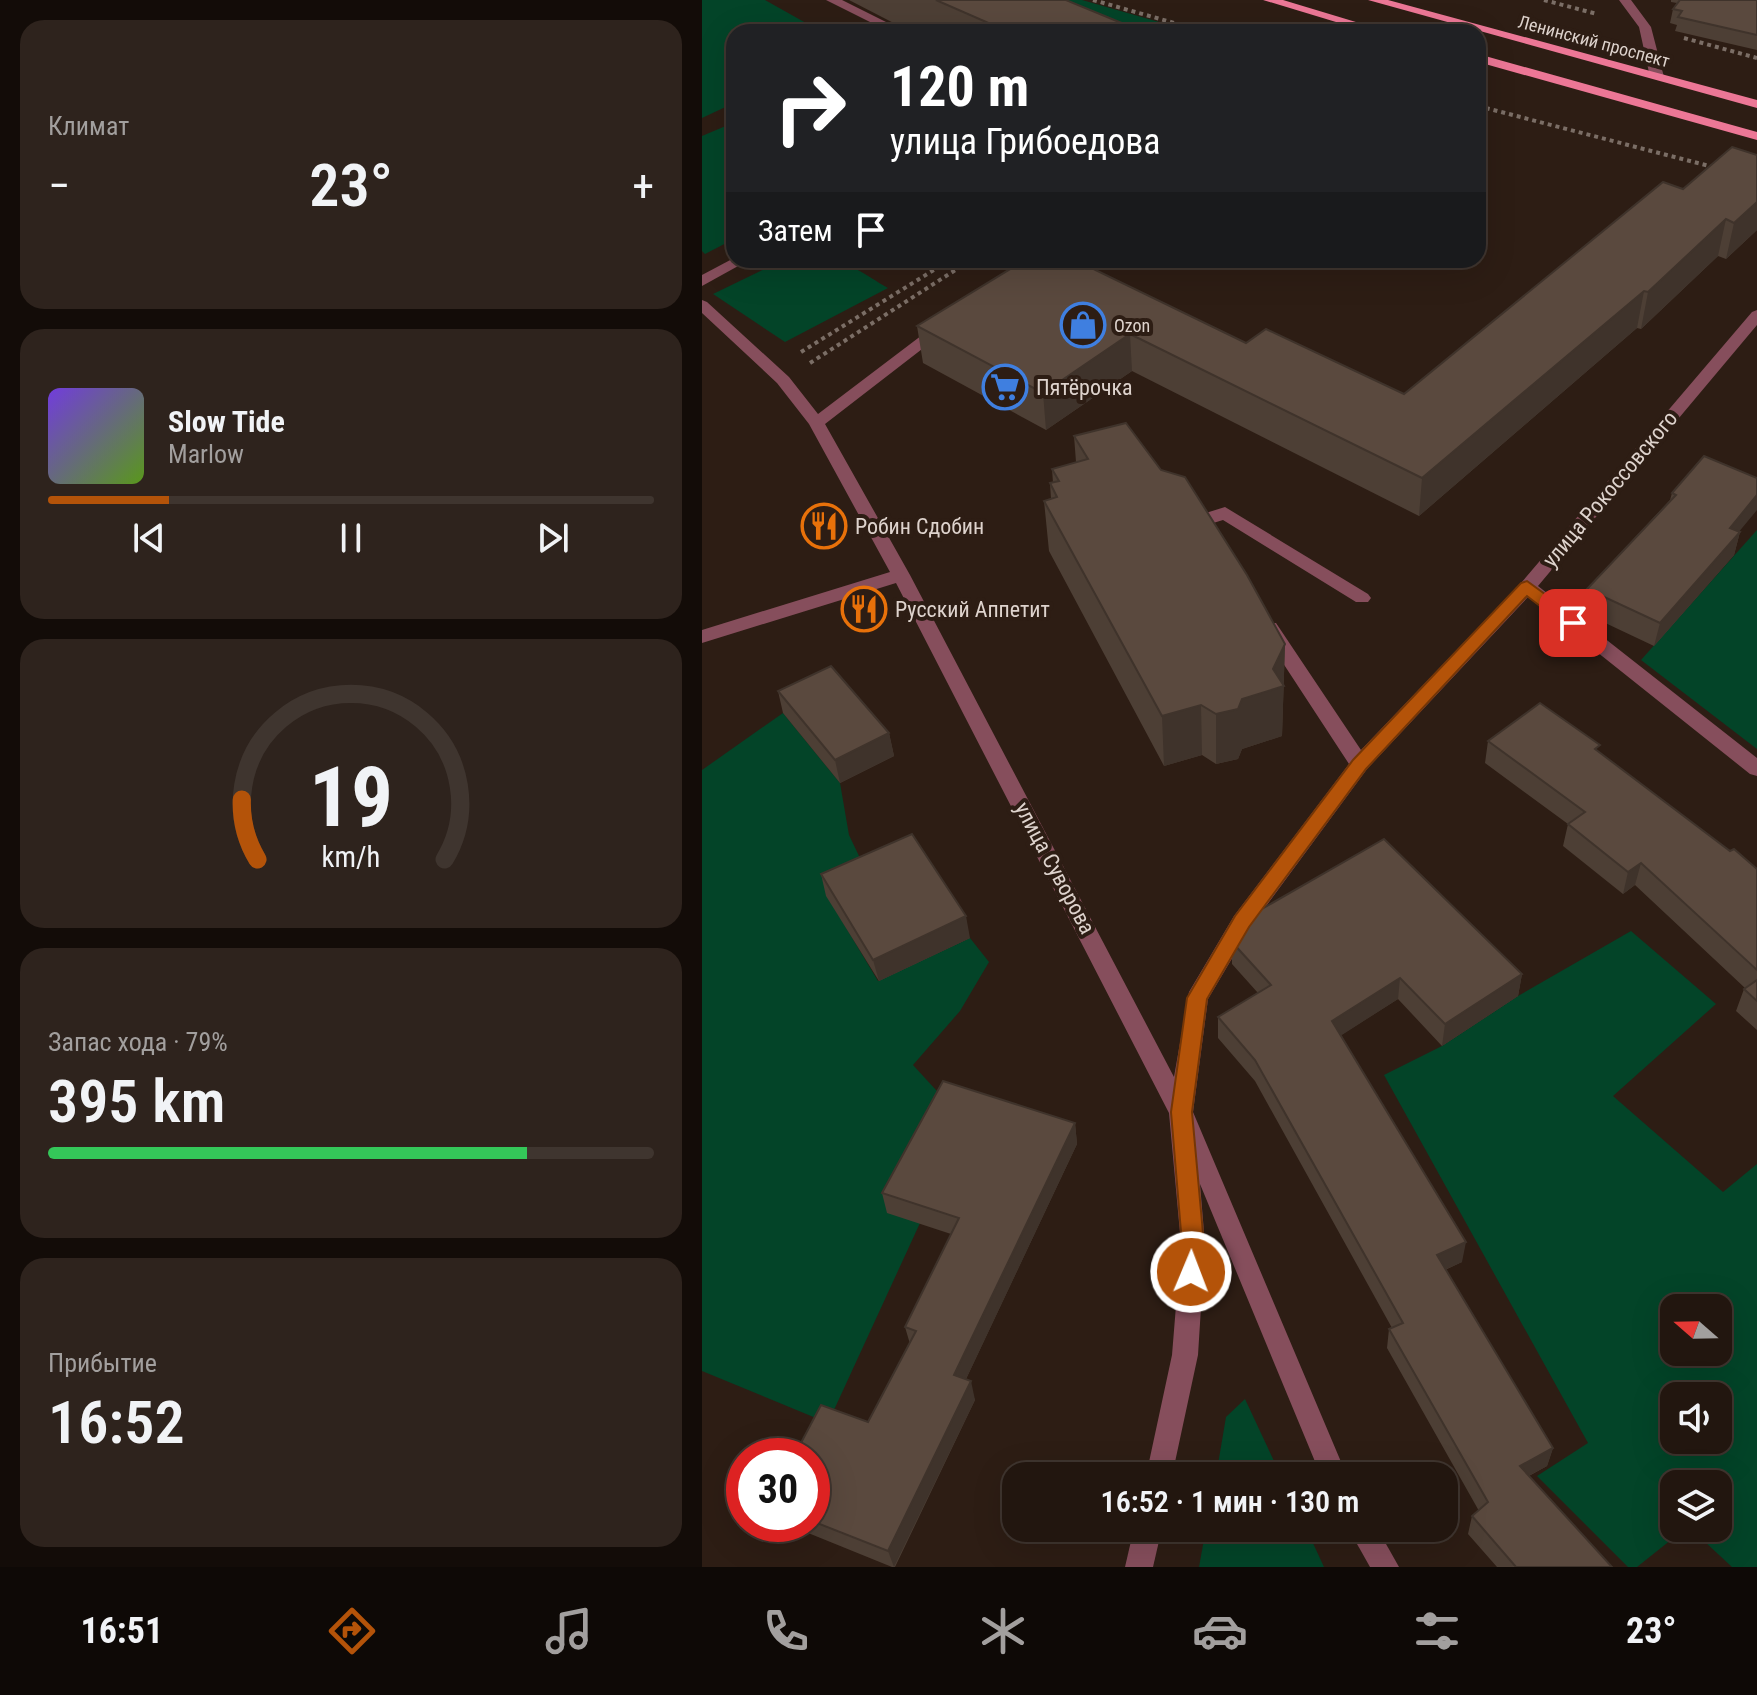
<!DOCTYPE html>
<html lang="ru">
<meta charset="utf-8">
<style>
body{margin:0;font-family:"Roboto Condensed",sans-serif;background:#2e231d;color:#f1f3f6;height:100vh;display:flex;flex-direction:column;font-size:30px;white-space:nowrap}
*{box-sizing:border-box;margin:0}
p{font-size:26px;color:#a29f9e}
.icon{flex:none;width:44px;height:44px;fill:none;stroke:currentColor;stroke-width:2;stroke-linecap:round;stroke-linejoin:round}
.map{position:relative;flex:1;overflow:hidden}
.details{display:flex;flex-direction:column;gap:20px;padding:20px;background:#130c08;width:702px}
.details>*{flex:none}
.guide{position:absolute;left:24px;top:24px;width:760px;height:244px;border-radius:24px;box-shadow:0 8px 32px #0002,0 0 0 2px #3f352f;background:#202124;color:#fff;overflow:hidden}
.needle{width:52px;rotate:290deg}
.controls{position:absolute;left:958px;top:1294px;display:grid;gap:16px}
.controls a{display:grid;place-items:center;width:72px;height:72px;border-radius:16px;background:#22160f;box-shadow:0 8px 32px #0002,0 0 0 2px #3f352f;font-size:40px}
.speed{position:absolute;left:24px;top:1438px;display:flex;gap:16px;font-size:40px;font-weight:700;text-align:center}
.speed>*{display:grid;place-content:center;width:104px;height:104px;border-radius:50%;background:#22160f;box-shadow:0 8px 32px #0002,0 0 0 2px #3f352f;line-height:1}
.speed .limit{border:12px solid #d22;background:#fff;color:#111}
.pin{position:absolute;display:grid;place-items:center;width:68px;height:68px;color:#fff;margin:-34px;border-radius:16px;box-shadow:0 4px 12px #0006}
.me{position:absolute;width:88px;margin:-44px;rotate:1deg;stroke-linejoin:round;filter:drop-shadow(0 0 6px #0008)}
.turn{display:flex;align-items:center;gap:28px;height:168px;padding:0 32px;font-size:36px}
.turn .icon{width:104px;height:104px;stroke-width:2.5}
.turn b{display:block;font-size:56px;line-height:68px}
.then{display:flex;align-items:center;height:76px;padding:0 32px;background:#0003;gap:16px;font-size:30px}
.big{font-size:60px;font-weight:600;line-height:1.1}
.details .card{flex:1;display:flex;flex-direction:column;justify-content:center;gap:12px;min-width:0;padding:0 28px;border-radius:24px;background:#2e231d}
.details .dial{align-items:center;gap:0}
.dial svg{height:208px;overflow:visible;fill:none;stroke:#3f352f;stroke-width:7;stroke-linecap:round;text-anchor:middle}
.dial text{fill:#f1f3f6;stroke:none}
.song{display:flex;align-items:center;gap:24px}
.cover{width:96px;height:96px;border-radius:12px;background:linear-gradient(135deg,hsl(260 70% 55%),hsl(90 70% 35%))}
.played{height:8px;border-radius:4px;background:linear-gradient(90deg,#b45309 20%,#3f352f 20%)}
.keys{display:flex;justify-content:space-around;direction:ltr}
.heat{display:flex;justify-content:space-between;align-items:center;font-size:44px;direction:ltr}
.charge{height:12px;border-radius:6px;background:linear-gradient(90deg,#34c759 79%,#3f352f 0)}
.trip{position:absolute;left:300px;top:1462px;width:456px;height:80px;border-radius:24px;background:#22160f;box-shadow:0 8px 32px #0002,0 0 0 2px #3f352f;font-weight:600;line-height:80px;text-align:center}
.dock{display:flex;height:128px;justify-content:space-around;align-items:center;background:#0e0906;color:#a29f9e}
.dock .icon{width:56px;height:56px}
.dock .active{color:#b45309}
.dock b{font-size:36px;color:#f1f3f6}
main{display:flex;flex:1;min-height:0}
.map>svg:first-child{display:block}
</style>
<main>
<section class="details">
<div class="card"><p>Климат</p>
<div class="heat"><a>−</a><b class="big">23°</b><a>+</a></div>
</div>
<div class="card">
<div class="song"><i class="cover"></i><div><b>Slow Tide</b><p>Marlow</p></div></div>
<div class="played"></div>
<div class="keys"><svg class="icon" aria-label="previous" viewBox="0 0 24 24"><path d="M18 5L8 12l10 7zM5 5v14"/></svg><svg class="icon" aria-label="pause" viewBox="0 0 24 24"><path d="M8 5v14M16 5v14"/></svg><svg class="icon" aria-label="next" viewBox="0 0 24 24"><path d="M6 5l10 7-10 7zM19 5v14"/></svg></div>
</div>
<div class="card dial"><svg viewBox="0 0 100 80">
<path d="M14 69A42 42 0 1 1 86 69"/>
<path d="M14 69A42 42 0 0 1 8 46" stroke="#b45309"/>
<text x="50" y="56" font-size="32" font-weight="700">19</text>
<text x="50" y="72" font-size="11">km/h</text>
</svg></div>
<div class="card"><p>Запас хода · 79%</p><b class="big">395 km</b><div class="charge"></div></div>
<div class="card"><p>Прибытие</p><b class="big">16:52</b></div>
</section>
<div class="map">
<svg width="1055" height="1567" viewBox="0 0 1055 1567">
<rect width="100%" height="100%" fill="#2d1d14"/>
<g fill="#034428" fill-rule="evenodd">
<path d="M0,0h63l57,32h-88v71l-32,15z"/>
<path d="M248,0h132l112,32h-155z"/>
<path d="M26,125l6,4v110l-29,15 -3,-3v-115z"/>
<path d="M81,260l11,6c37,-18 62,3 94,22l-103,54 -72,-48z"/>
<path d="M1055,530v219l-116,-89z"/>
<path d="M81,713l57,70 9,52 20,42 -42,19 51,85 92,-43 19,24 -29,49 -47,54 34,37 -27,121 -92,200 -126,-52v-601z"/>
<path d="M929,931l85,73 -103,92 110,96 34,-28v403h-25l-42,-39h28v-44h-44v44h12l-49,39h-9l-91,-91 51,-33 -204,-368 58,-29 76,-50zM972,1308h44v44h-44zM972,1396h44v44h-44z"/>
<path d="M543,1399l36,77h-65l10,-59z"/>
<path d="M504,1528h100l18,39h-125z"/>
</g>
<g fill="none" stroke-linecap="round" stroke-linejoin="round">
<g stroke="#7b6e66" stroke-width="4" stroke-dasharray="4 4" stroke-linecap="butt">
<path d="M391,0l113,32"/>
<path d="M842,0l53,14"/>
<path d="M982,38l73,20"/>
<path d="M776,106l235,61"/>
<path d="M235,260l31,1"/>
<path d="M99,352l149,-92"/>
<path d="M108,363l161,-103"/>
</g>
<g fill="#864e5c" fill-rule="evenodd">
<path d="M124,0h16l64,32h-16z"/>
<path d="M917,0h12l20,27 13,50 -2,3 -12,-3 -11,-50z"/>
<path d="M32,258l15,2 -47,26v-11z"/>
<path d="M0,300l5,2 82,75 29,37 116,-88 6,-2 8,5 -123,95 85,151 264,502 15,-85 45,-76 115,-152 -87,-133 -2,-4 2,-4h14l85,127 160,-167 231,-271 5,-2v15l-219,261 219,172v18l-7,-2 -222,-177 -161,172 -117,159 -42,71 -15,113 154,364h-26l-121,-292 5,60 -7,111 -26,121h-26l26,-121 9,-111 -12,-131 -273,-530 -194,60v-13l188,-58 -81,-148 -32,-41 -75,-70z"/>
<path d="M523,507l143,87 3,4 -3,4h-12l-133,-82 -13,4 7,10 -3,4h-12l-12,-17 3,-4z"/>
<path d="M432,1528h28l-9,39h-28z"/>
<path d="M646,1528h29l22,39h-29z"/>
</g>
<g fill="#ec7796" fill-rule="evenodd">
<path d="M561,0h20l106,32h-20z"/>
<path d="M666,0h20l369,100v8z"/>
<path d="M776,54l279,78v8l-279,-78z"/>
</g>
</g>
<g fill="#4d3f35">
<path d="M147,0h217l58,24v8h-213z"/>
<path d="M969,0h86v50l-82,-19 2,-6 -7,-2 3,-14 4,-6 -6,-1z"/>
<path d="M1055,155v75l-31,29 -8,-3 -77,73 -4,-1 -218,188 -287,-145 -86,59 -123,-67 -6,-37 108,-66 221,83 158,51 279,-205z"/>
<path d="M372,436l211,208 -3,92 -40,13 -4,10 -22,5 -14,-9 -38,11 -115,-215 -5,-50 7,-2 -1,-16h3l-1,-14 24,-7z"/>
<path d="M970,493l68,39 -6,23 -80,91 -72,-34 5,-23 83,-89z"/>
<path d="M76,691l111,42 5,23 -54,27 -57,-70z"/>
<path d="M786,741l110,11 132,99 27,18v161l-21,-19 8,-22 1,-1 -110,-103 -12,9 -60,-48 5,-22 -83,-61z"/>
<path d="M119,874l149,64 -91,43 -53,-85z"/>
<path d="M530,942l290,32 -4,22 -76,50 -44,-47 -57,36 121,227 -17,8 108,178 -6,18 -18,10 83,91h-115l-29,-33 4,-18 7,-5 -92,-163 2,-19 3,-1 -137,-247 -37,-43v-21l40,-24 -26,-29z"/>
<path d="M373,1123l2,21 -111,235 9,21 -80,167h-3l-106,-43h26v-68l56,-34 42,-78 -5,-17 46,-93 -64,-21 -5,-20z"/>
</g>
<g fill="#3f332b">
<path d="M422,24v8h-9v-3z"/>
<path d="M1055,202v28l-31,29 8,-36z"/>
<path d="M1024,219l-8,37 -77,73 7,-37z"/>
<path d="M942,291l-7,37 -218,188 3,-38z"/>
<path d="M428,334l2,37 -86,59 -3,-37z"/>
<path d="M1055,495v15l-29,35 12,-13 -6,23 -80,91 6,-23 70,-95z"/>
<path d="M583,644l-3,92 -40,13 -4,10 -22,5v-50l26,-15 31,-30z"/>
<path d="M499,705l1,50 -38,11 -2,-50z"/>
<path d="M187,733l5,23 -54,27 -5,-23z"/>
<path d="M939,863l-6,22 -12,9 5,-22z"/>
<path d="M264,916l4,22 -91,43 -6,-21z"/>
<path d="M820,974l-4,22 -76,50 3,-22z"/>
<path d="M698,978l-2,21 -67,43 1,-21z"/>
<path d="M373,1123l2,21 -118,250 -5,-19z"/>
<path d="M764,1242l-4,20 -29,13 4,-20z"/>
<path d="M269,1381l4,19 -81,167 -6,-16z"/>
<path d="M851,1448l-6,18 -32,17 5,-17z"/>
</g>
<g fill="#5a493e" stroke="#3f332b" stroke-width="2">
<path d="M234,0h130l58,24 -9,5 7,3h-113z"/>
<path d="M978,0h77v35l-79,-18 4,-6 -9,-2z"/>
<path d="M1030,147l25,8v47l-23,21 -8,-4 -78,73 -4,-1 -222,187 -292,-144 -87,59 -126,-67 108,-66h50l171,83 20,-14 138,65 259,-212 20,7z"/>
<path d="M424,423l35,47 24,7 62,98 38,69 -12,25 11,17 -42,13 -4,10 -22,5 -15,-9 -39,11 -118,-215 13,-4 -7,-14 9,-2 -7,-12 36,-10 -14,-23z"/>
<path d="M1002,456l53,22v17l-27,33 10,4 -80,91 -73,-34 89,-94 -4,-2z"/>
<path d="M129,666l58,67 -54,27 -57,-69z"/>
<path d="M838,703l60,42 -5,4 135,102 4,-2 23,20v101l-116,-107 -13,9 -60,-48 17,-12 -97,-71z"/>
<path d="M210,834l54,82 -93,44 -52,-86z"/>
<path d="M682,839l138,135 -77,50 -45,-46 -68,43 134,221 -29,13 116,193 -33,18 92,101h-96l-44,-51 16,-14 -99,-173 14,-6 -148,-263 -37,-43 53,-32 -39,-43 14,-24z"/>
<path d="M1055,980v21l-13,-12z"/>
<path d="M241,1081l132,42 -121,252 17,6 -83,170 -76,-30v-65h-18l27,-51 47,17 48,-91 -11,-4 54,-109 -77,-25z"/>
</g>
<path fill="#b45309" stroke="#753606" stroke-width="2" d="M825,581l52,38 2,4 -2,4h-12l-40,-31 -161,173 -117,158 -42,72 -15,113 12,132 -5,35 -8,3 -8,-3 -3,-7 2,-28 -11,-132 16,-114 48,-82 118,-156 168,-177z"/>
<defs>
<g id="shop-ring" transform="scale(2.3)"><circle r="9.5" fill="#2d1d14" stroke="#3f7fe0" stroke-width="1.5"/><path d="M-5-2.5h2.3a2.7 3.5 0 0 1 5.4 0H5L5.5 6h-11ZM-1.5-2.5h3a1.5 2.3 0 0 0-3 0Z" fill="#3f7fe0"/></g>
<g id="supermarket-ring" transform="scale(2.3)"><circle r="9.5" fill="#2d1d14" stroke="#3f7fe0" stroke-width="1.5"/><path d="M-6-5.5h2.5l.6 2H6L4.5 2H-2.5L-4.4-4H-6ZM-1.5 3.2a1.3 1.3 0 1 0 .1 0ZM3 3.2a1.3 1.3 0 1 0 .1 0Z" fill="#3f7fe0"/></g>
<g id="restaurant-ring" transform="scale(2.3)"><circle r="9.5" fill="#2d1d14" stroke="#e8710a" stroke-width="1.5"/><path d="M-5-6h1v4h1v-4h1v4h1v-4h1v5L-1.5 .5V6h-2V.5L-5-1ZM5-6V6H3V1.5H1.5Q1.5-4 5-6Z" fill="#e8710a"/></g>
</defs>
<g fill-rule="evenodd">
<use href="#shop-ring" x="381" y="325"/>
<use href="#supermarket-ring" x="303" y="387"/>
<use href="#restaurant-ring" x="122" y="526"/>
<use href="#restaurant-ring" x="162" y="609"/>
</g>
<g text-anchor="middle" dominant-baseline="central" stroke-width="8" stroke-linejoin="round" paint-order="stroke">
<g font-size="18" fill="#ded3cd" stroke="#2d1d14">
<text transform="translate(892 41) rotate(15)">Ленинский проспект</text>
</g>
<g font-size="18" fill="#ded3cd" stroke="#2d1d14" text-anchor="start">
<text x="412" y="325">Ozon</text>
</g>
<g font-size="22" fill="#ded3cd" stroke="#2d1d14" text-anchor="start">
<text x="334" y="387">Пятёрочка</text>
<text x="153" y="526">Робин Сдобин</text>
<text x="193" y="609">Русский Аппетит</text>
</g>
<g font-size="22" fill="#ded3cd" stroke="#2d1d14">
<text transform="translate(908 489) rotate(-50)">улица Рокоссовского</text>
<text transform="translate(353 868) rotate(62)">улица Суворова</text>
</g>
</g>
</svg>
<div class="controls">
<a><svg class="needle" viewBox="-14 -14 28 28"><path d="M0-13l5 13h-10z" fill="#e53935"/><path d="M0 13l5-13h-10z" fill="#a29f9e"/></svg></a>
<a><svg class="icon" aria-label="sound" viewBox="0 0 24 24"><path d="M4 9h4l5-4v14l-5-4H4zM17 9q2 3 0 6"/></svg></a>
<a><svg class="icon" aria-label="layers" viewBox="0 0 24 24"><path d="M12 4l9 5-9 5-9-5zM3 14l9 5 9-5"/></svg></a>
</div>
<div class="speed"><div class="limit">30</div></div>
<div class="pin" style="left:871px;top:623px;background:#d93025"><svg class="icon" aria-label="arrive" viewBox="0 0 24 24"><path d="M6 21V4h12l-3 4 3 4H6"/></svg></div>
<svg class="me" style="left:489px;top:1272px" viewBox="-20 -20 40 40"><circle r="17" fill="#b45309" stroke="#fff" stroke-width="3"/><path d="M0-11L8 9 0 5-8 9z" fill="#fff"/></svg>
<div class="trip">16:52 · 1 мин · 130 m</div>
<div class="guide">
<div class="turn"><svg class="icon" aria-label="right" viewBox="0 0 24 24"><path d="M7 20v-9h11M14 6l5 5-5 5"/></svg><div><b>120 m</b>улица Грибоедова</div></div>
<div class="then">Затем<svg class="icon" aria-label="arrive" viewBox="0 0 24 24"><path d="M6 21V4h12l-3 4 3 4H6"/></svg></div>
</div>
</div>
</main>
<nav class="dock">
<b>16:51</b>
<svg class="icon active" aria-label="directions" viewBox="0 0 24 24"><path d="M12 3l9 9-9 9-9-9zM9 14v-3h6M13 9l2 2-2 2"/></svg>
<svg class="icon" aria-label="music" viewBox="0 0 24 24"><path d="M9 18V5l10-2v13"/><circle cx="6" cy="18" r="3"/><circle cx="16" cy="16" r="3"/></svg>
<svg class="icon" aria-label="phone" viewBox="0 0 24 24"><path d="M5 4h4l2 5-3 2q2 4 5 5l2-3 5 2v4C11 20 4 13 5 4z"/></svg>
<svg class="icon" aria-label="climate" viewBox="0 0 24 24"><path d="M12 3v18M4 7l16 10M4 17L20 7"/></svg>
<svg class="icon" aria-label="car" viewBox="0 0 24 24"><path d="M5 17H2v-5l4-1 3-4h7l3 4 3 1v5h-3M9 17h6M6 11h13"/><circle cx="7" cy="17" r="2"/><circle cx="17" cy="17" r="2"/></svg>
<svg class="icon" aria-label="filters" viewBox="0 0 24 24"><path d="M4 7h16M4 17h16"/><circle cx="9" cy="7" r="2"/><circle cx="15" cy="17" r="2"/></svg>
<b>23°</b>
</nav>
